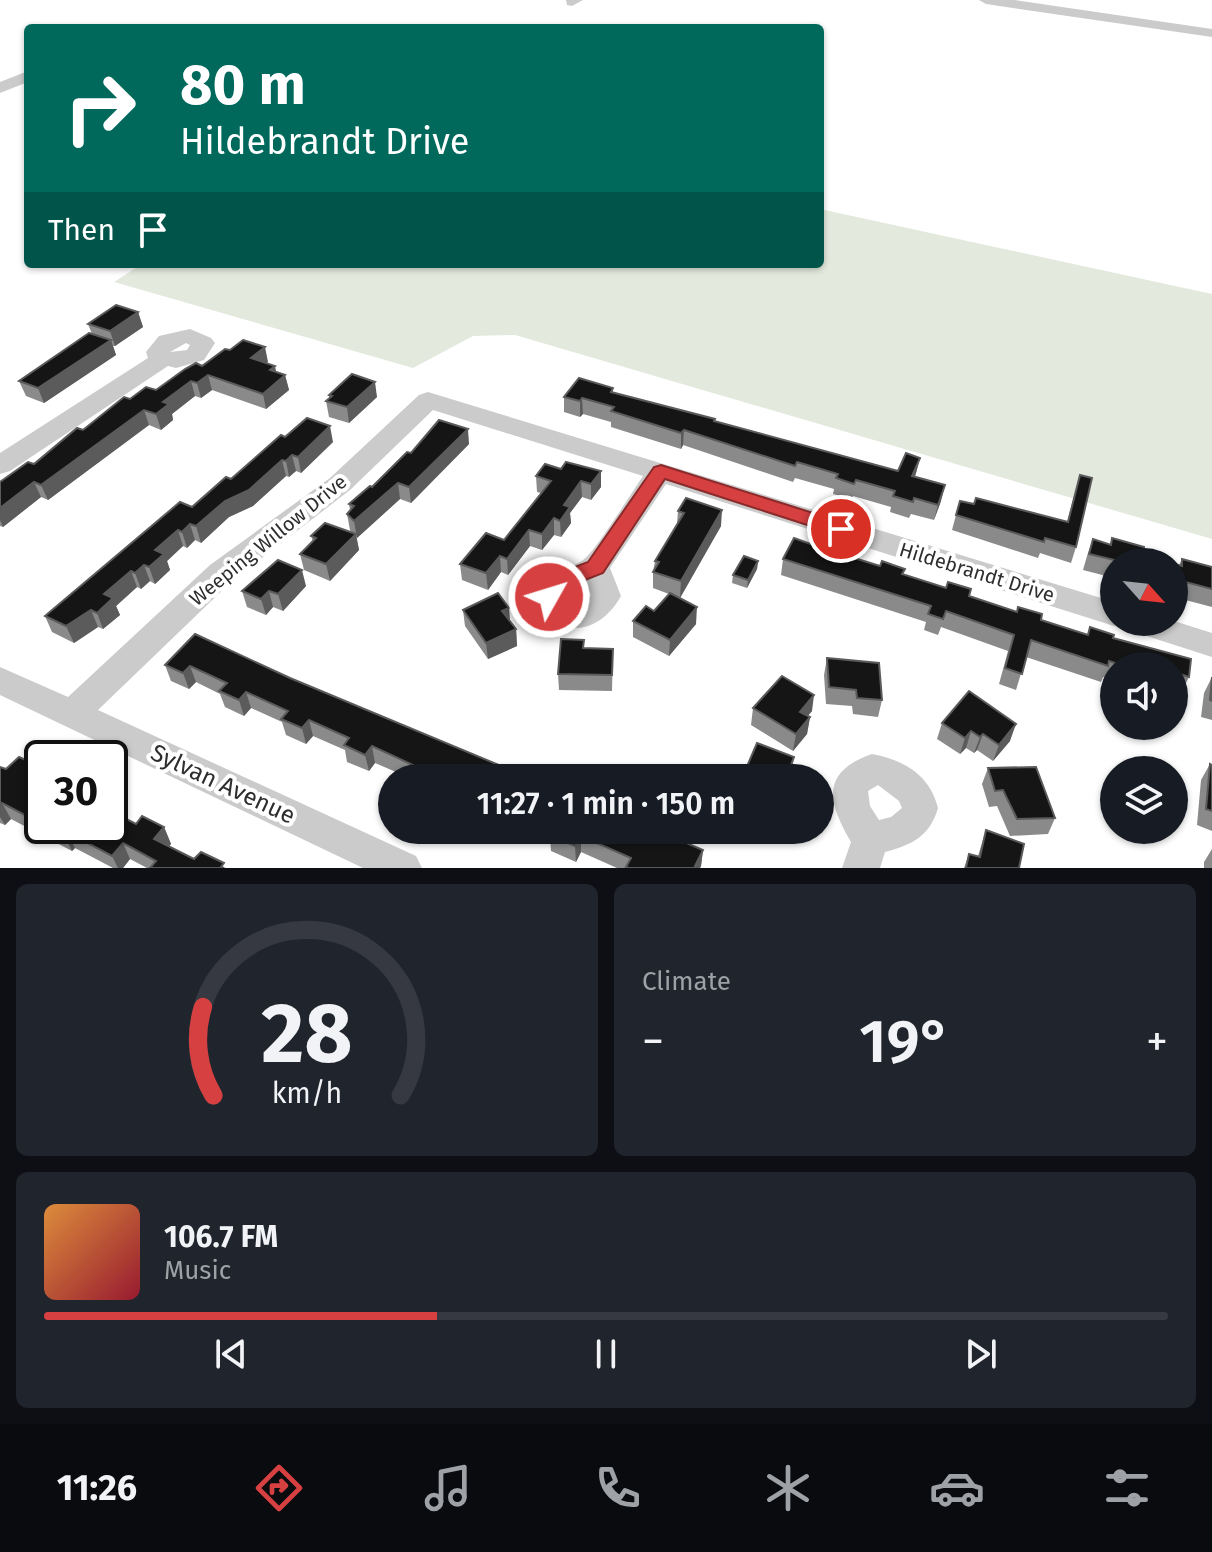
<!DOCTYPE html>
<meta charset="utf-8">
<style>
body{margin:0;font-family:"Fira Sans",sans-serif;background:#20242c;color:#f1f3f6;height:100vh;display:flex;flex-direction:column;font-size:30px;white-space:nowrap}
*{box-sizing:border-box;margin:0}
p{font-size:26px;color:#9ea1a6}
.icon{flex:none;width:44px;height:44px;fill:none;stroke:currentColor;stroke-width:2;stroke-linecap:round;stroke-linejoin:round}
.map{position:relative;height:868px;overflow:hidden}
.panel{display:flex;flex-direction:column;gap:16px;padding:16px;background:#0d0f14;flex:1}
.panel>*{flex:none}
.top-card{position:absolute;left:24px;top:24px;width:800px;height:244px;border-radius:8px;box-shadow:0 2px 6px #0004;background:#00695c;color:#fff;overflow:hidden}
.needle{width:52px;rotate:117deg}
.controls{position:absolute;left:1100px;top:548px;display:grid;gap:16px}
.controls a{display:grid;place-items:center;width:88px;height:88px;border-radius:50%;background:#171b24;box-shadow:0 2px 6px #0004;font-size:40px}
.speed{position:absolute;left:24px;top:740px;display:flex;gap:16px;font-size:40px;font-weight:700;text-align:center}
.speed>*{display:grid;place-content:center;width:104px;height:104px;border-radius:50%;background:#171b24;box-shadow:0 2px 6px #0004;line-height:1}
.speed .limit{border:4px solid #111;border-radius:12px;background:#fff;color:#111}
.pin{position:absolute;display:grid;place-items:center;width:68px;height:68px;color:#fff;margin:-34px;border:4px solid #fff;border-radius:50%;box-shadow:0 2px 8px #0007}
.me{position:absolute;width:88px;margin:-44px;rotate:51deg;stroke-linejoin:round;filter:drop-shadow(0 0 6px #0008)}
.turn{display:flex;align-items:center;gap:28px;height:168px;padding:0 24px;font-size:36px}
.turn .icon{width:104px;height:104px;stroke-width:2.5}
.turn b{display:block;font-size:56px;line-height:68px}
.then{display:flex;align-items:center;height:76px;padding:0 24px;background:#0003;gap:16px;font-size:30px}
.big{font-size:60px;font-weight:600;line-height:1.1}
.panel .widget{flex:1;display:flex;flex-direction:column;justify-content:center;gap:12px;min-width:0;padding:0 28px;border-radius:12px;background:#20242c}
.panel .dial{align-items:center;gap:0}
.dial svg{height:208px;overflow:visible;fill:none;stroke:#363941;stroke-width:7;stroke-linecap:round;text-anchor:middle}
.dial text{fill:#f1f3f6;stroke:none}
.song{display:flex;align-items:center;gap:24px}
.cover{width:96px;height:96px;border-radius:12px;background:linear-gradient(135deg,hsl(30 70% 55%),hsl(350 70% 35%))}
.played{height:8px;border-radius:4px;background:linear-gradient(90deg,#d64041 35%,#363941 35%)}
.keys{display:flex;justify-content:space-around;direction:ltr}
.heat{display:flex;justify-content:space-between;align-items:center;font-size:44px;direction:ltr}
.panel .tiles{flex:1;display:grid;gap:16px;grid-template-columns:1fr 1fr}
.widget:last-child{grid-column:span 2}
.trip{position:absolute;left:378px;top:764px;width:456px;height:80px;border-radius:40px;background:#171b24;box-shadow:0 2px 6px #0004;font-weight:600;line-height:80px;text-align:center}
.dock{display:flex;height:128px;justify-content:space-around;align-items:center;background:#090b0e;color:#9ea1a6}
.dock .icon{width:56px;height:56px}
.dock .current{color:#d64041}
.dock b{font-size:36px;color:#f1f3f6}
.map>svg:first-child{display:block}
</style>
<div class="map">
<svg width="1212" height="868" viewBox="0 0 1212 868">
<rect width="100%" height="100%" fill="#fff"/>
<path fill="#e3eadd" d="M820,209l392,85v245l-697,-204 -42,1 -60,32 -299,-86 28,-18h678z"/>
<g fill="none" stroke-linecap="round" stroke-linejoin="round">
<g fill="#cbcbcb" fill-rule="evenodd">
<path d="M566,0h17l-11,6 -5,-1z"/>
<path d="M979,0h36l197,29v8l-226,-33z"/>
<path d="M28,71v11l-28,11v-11z"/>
<path d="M190,329l21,9 4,5 -11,17 -28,8 -8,-2 -158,105 -10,3v-21l148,-95 -2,-6 13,-16zM186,343l4,2 -3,5 -17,2z"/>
<path d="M428,392l686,210v20l60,-1 38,12v24l-84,-27 -4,-7 -10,3 -448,-142 -56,84 11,28c-22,40 -66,45 -87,1 16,-33 25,-21 49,-37 12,-8 49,-68 60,-84l-210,-66 -83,80 -118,91 -134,129 318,146 6,12h-59l-363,-173v-28l68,30 142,-132 120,-87 89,-83zM586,582l5,14 -11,8h-8l-7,-6 8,-10z"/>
<path d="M872,754c32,6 58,21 66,54 -8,28 -26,37 -53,44l-5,16h-38l9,-26c-24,-41 -30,-70 21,-88zM878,785l21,16 3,7 -11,9 -12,3 -9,-14 -2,-15z"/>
</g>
</g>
<g fill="#8a8a8a">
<path d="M138,312l5,15 -28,19h-2l3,9 -72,48 -18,-7 -7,-15 73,-47 -4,-10z"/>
<path d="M268,362l-2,1 10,9 9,3 4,15 -23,19 -54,-19 -11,8 -6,-2 -23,18 1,6 -12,10 -12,-5 -101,75 -7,-3 -38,30 -3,-1v-44l34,-18 96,-65 26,-9 46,-24z"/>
<path d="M613,388v4l102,30 183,49 22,-13 -5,19 26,24 -7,19 -23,-6 -2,4 -19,-6 1,-5 -38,-11 -1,3 -19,-5 1,-5 -39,-11 -2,4 -110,-37 -2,4 -70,-22v-5l-28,-8 -3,3 -16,-5v-15z"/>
<path d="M329,395l48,2 -28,26 -20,-6 -3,-16 3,-3z"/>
<path d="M285,437l48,5 -32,31 -5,-2 -7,6 -3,-1 -33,30 -24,11 -28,26 -6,-3 -8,8 -4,-2 -16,15 3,9 -15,14 -5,-3 -9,8 -4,-2 -21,19 4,9 -17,14 -5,-2 -24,16 -22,-11 -7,-16 186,-137z"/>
<path d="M469,444l-58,59 -11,-4 -43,39 -1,-2 3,14 -29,31 -26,-11 -4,-16 13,-13 -2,-5 41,-3 -2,-3 -3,-16 3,-4 -1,-6 23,-17 39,-34z"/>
<path d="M561,469l40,2v16l-10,13 -9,-3 -12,16 1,10 -10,14 -7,-2 -12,15 -12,-4 -22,29 -7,-3 -13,18 -26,-10 -2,-16 44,-24 37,-47 -4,-1 -1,-16z"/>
<path d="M1080,475l-4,72 -5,16 -31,-10 -2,5 -86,-28 4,-15 18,-11 93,18z"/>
<path d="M678,511l43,15 -41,72 -7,-3 23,29 -27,32 -36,-19v-16l21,-10 15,-17 -16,-6v-16l2,-11 22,-37z"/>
<path d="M794,538l22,8 3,-5 21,7 -1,5 41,13 2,-5 11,4 12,4 -2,5 43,14 2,-6 23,7 -2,7 48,16 1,-5 24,7 -1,6 46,15 3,-8 24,8 -1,3 78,21 -2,18 -8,16 -7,-2v-25h-60v15l-11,-4 -2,5 -75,-25 -10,33 -17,-6 9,-33 -67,-24 -3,8 -14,-5 2,-8 -145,-47 2,-16z"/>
<path d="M1112,538l30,24h-28v16l-31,-8 4,-14 6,-17 17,5z"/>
<path d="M1182,559l30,8v40l-38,-10v-33l5,1z"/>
<path d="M758,561l-1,8 -10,19 -15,-5 1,-8z"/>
<path d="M306,586l-23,25 -10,-4 -7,8 -19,-8 -5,-16z"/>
<path d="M509,608l1,14 6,7 1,17 -29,13 -23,-33 -2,-16z"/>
<path d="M195,634l95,44 240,100h-120l-35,-15 -6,8 -22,-9 -2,-12 -32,-14 -7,8 -20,-9 -4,-13 -31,-14 -7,8 -19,-9 -5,-13 -24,-12 -7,7 -18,-8 -6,-16z"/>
<path d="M584,640v8l29,1 -1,42 -53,-1 -1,-16z"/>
<path d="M827,658l55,42 -4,17 -25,-3 -1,-8 -26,-2 -2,-29z"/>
<path d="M1212,677v43l-11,-3 3,-24z"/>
<path d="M753,708l59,3 -5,5 3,1 -3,17 -14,17 -42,-26z"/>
<path d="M942,723l68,18 -17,20 -16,-11 -3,3 -8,-5 -6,6 -23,-15z"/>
<path d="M1210,764l2,1v66l-15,-6 4,-45z"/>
<path d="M39,766l3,6v54h68l26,-2 28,3 7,17 -2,2 25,13 32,9h-79l-17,-9 -7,9h-10l-38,-20 -3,3 -61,-32 -6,6 -5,-2v-56l6,2z"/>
<path d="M988,768l67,50 -7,16 -38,2 -13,-30 -8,1 -7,-23z"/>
<path d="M533,830h123l47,20 -2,16 -1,2h-83l-36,-16 -5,10 -25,-11 -1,-13z"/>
<path d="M986,830l33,38h-55l5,-14 9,2z"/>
<path d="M1212,849v19h-8v-6z"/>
</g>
<g fill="#5b5b5b">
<path d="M138,312l5,15 -28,19 -5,-15z"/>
<path d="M111,340l5,15 -72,48 -6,-15z"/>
<path d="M265,347l3,15 -14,11 -3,-15z"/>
<path d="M275,366l3,15 7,-6 4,15 -23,19 -3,-15 7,-24z"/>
<path d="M208,375l4,15 -11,8 -4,-15z"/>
<path d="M191,381l4,15 -23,18 1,6 -12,10 -5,-16 7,-12z"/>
<path d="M375,382l2,15 -28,26 -2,-16z"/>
<path d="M582,398l1,16 -3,3v-16z"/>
<path d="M144,410l5,15 -101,75 -7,-15z"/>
<path d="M330,426l3,16 -32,31 -3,-16z"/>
<path d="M468,429l1,15 -58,59 -2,-16z"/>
<path d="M684,430l-1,15 -2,4v-16z"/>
<path d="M292,455l4,16 -7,6 -3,-16z"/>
<path d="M920,458l-4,15 -8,19 4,-16z"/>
<path d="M282,460l4,16 -33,30 -24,11 -28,26 -5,-17 29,-25z"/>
<path d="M601,471v16l-10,13v-16z"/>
<path d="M581,481l1,16 -12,16 1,10 -10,14 -1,-16 4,-16z"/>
<path d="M34,482l7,15 -38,30 -3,-7v-12z"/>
<path d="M398,483l2,16 -43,39 -3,-17z"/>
<path d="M945,485l-4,16 -7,19 4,-15z"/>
<path d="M722,510l-1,16 -41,72 1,-17z"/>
<path d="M554,518v17l-12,15v-16z"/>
<path d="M190,524l5,16 -8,8 -5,-16z"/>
<path d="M178,530l5,16 -16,15 3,9 -15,14 -6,-17 6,-17z"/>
<path d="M529,530l1,16 -22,29 -1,-16z"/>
<path d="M356,534l3,16 -29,31 -4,-17z"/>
<path d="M500,556l1,16 -13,18 -2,-17z"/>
<path d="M758,561l-1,8 -10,19 1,-8z"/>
<path d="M144,565l6,16 -9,8 -6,-16z"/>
<path d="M302,570l4,16 -23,25 -5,-17z"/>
<path d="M131,571l6,16 -21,19 4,9 -17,14 -6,-16 7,-19z"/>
<path d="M269,591l4,16 -7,8 -5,-16z"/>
<path d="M697,607l-1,17 -27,32 1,-16z"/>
<path d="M509,608l1,16 -8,-13z"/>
<path d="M91,610l7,17 -24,16 -8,-17z"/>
<path d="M516,629l1,17 -29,13 -2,-16z"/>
<path d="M190,666l6,16 -7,7 -6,-16z"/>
<path d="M246,692l5,16 -7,8 -5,-16z"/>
<path d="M814,695l-2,16 -14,17 2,-16z"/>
<path d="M810,717l-3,17 -14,17 3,-17z"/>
<path d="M309,720l4,16 -7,8 -4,-16z"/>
<path d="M1016,724l-6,17 -17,20 6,-16z"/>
<path d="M971,731l-5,17 -6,6 5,-16z"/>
<path d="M983,734l-6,16 -3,3 6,-16z"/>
<path d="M372,746l3,17 -6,8 -4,-16z"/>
<path d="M794,757l-4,21h-4z"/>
<path d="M39,766l3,6v16l-11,-14z"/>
<path d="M2,803l9,16 -6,6 -5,-8v-12z"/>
<path d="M164,827l7,17 -10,11 -7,-16z"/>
<path d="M67,832l8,16 -3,3 -8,-16z"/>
<path d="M581,836v16l-5,10 -1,-16z"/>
<path d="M123,843l7,16 -7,9h-5l-6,-12z"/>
<path d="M703,850l-2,16 -1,2h-5z"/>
</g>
<g fill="#151515" stroke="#5b5b5b" stroke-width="2">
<path d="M116,305l22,7 -28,19 -22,-7z"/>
<path d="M89,333l22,7 -73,48 -19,-7z"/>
<path d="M243,340l22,7 -14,11 24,8 -5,4 15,5 -22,19 -55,-19 -11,8 -6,-2 -28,21 6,2 -13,10 -12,-4 -103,75 -7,-3 -34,26v-26l28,-20 6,2 43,-36 6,2 41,-33 6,2 16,-12 10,3 29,-21 11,-6 6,3 23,-17 5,1z"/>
<path d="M352,374l23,8 -28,25 -21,-6 6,-5 -3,-1z"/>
<path d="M579,378l34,10 -2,4 104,27 -1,2 184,50 8,-18 14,5 -8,18 33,9 -7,20 -24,-7 -1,4 -20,-6 2,-5 -39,-11 -2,4 -18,-6 2,-4 -41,-12 -2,4 -111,-36 -3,3 -70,-22 3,-4 -32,-9 -2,3 -16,-4z"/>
<path d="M307,418l23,8 -32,31 -6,-2 -6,6 -4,-1 -33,30 -24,11 -29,25 -6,-2 -8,8 -4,-2 -23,20 9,4 -15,13 -5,-2 -9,8 -4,-2 -27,23 9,4 -16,15 -6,-3 -25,16 -21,-10 135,-114 12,5 34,-30 5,2 50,-44 4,2z"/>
<path d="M439,420l29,9 -59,58 -11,-4 -44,38 -7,-7 7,-8 -5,-2 21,-18 2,1 35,-35 4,1z"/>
<path d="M566,462l35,9 -10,13 -10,-3 -17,24 6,2 -10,14 -6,-3 -12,16 -13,-4 -22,29 -7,-3 -14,17 -26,-9 26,-31 18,7 47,-59 -15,-5 9,-12 16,5z"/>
<path d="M1080,475l12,3 -16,69 -31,-9 -1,4 -88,-27 4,-14 14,3 2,-6 92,24z"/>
<path d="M686,498l36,12 -41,71 -28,-9 6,-10 -4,-1 29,-48 -6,-2z"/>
<path d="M325,523l31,11 -30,30 -26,-10 16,-16 -5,-2z"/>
<path d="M794,538l22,8 3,-5 21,7 -2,5 42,13 2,-5 11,4 12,4 -3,5 44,14 2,-6 23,7 -2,7 48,16 1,-5 24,7 -1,6 47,15 2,-8 24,8 -1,3 78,21 -2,18 -15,-5v-6h-49l-16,-5 -1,5 -77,-26 -9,34 -17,-6 9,-33 -68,-24 -3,8 -15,-5 3,-8 -148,-47z"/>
<path d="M1112,538l32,9 -2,15h-19l-34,-8 4,-15 18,6z"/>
<path d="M744,556l14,5 -10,19 -15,-5z"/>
<path d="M1182,559l30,8v22l-38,-10v-15l8,2z"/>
<path d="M278,560l24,10 -24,24 -9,-3 -8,8 -19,-8z"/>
<path d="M498,593l11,15 -7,3 14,18 -30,14 -23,-33z"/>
<path d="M670,593l27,14 -27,33 -37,-19 13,-15 8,5z"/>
<path d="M195,634l95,44 240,100h-86l-6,-3 -2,3h-18l-9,-4 6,-8 -43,-20 -7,9 -21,-10 5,-7 -40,-18 -7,8 -21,-9 7,-8 -42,-19 -7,8 -20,-9 8,-8 -37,-17 -7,7 -18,-8z"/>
<path d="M561,639l23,1 -1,8 30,1 -1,26 -54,-1z"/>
<path d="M827,658l52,5 3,37 -25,-2 -1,-8 -27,-3z"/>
<path d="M782,676l32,19 -14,17 10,5 -14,17 -43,-26z"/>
<path d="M1212,677v24l-2,-1z"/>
<path d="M969,691l47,33 -17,21 -16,-11 -3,3 -9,-6 -6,7 -23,-15z"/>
<path d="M757,743l37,14 -8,21h-44z"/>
<path d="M19,757l20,9 -8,8 11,5v45l-40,-21 -2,2v-38l6,2z"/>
<path d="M1210,764l2,1v46l-6,-2z"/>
<path d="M1036,767l19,51 -38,1 -14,-29 -8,1 -7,-23z"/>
<path d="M110,811l26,13 6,-8 22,11 -10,12 40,20 7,-7 23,11 -3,4 3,1h-74l6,-7 -33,-18 -11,13 -45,-24 -3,3 -17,-9h63z"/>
<path d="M553,830h103l47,20 -8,16 4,2h-70l-3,-1 5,-9 -50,-22 -6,10 -25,-11z"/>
<path d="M986,830l38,14 -5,24h-53l3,-14 11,3z"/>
</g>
<path fill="#d64041" stroke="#8b2a2a" stroke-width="2" d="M661,465l187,59 3,5 -10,7 -176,-57 -62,94 -36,14 -11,16h-15l-3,-6 14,-21 36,-14 66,-95z"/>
<g text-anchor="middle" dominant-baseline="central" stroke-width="8" stroke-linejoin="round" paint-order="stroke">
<g font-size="20" fill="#2e2e2e" stroke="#fff">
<text transform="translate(268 540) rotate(-39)">Weeping Willow Drive</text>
<text transform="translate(977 572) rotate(17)">Hildebrandt Drive</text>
</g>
<g font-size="24" fill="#2e2e2e" stroke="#fff">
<text transform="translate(223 784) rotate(25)">Sylvan Avenue</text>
</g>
</g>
</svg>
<div class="controls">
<a><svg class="needle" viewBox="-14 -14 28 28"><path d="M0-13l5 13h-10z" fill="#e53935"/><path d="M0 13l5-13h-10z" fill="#9ea1a6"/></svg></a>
<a><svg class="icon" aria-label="sound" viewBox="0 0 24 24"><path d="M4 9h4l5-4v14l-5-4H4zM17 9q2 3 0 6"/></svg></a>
<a><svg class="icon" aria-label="layers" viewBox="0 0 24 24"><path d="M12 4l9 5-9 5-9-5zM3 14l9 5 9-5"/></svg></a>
</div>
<div class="speed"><div class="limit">30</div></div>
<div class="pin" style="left:841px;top:529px;background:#d93025"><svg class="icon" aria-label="arrive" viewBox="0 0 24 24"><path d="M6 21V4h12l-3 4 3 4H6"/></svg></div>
<svg class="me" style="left:549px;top:597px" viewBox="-20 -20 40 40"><circle r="17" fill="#d64041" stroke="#fff" stroke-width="3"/><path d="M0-11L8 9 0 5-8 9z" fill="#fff"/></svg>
<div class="trip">11:27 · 1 min · 150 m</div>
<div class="top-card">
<div class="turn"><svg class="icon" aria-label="right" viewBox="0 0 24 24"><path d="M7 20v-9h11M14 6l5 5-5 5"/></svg><div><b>80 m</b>Hildebrandt Drive</div></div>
<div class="then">Then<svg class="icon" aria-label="arrive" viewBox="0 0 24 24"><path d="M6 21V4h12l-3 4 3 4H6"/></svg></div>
</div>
</div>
<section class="panel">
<div class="tiles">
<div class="widget dial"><svg viewBox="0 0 100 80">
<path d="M14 69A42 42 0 1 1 86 69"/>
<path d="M14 69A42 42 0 0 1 10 35" stroke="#d64041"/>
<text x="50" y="56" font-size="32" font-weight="700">28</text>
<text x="50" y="72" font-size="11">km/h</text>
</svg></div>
<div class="widget"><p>Climate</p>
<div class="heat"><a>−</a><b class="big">19°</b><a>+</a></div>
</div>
<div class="widget">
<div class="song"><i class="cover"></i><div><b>106.7 FM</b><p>Music</p></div></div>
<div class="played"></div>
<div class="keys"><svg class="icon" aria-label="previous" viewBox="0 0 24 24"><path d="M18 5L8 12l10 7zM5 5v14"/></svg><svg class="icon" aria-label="pause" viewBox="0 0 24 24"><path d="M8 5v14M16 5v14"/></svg><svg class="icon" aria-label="next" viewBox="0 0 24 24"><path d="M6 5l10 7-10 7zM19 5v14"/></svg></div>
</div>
</div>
</section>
<nav class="dock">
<b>11:26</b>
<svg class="icon current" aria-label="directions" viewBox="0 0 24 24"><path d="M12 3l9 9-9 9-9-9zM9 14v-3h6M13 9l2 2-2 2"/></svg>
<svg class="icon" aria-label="music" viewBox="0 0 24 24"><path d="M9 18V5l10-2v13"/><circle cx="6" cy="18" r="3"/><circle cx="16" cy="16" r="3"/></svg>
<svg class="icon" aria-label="phone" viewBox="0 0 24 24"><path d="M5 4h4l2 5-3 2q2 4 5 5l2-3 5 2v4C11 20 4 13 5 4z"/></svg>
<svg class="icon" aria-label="climate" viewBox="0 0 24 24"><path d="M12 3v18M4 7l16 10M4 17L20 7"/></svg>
<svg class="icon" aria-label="car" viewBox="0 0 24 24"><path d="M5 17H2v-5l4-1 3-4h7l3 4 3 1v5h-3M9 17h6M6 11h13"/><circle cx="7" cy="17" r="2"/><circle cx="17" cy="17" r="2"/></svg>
<svg class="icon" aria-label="filters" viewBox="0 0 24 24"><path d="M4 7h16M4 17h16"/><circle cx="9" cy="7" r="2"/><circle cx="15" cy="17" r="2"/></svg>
</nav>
